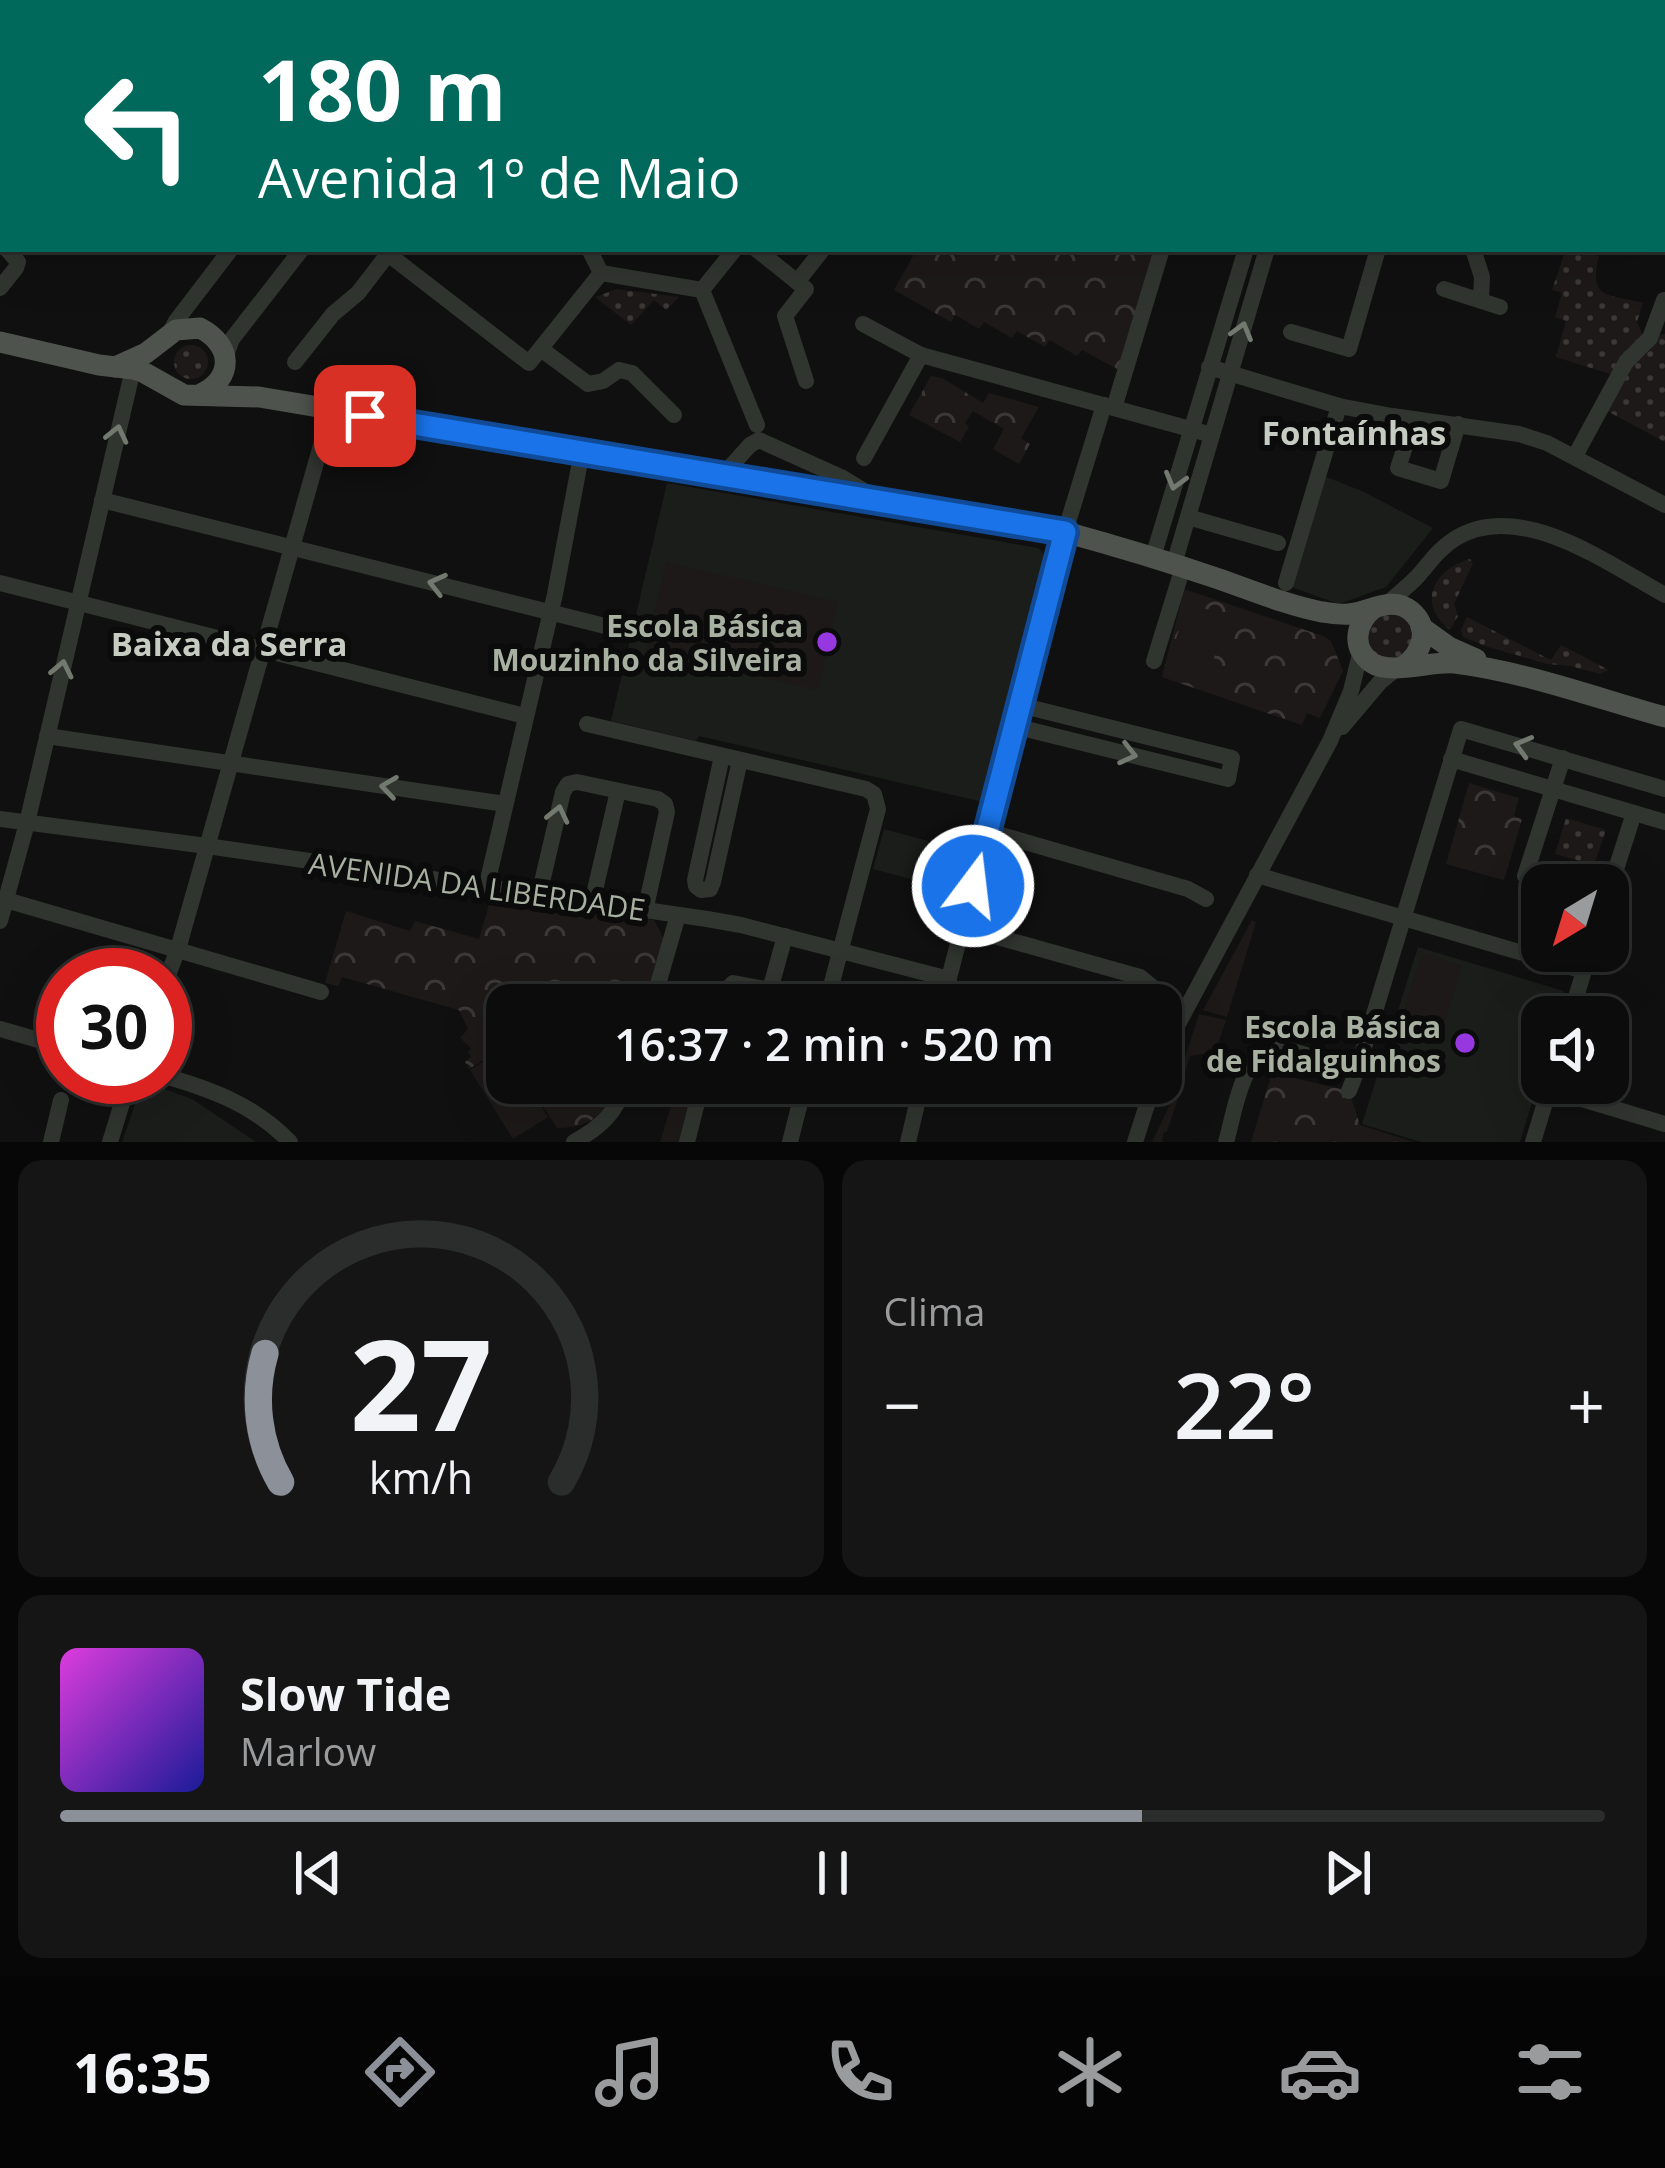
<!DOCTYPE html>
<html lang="pt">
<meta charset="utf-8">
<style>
body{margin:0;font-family:"Open Sans",sans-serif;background:#141514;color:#f1f3f6;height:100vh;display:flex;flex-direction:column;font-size:45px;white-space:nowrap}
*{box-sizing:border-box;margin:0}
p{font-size:39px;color:#9a9b9d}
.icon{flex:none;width:66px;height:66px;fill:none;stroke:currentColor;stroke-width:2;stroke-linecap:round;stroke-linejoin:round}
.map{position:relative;height:1142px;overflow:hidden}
.sheet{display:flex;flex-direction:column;gap:18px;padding:18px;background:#060706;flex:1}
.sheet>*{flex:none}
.top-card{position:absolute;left:0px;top:0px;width:1665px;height:252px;box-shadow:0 12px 48px #0002,0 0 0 3px #2b2c2c;background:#00695c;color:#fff;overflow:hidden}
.needle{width:78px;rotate:218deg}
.fabs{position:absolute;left:1521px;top:864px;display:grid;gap:24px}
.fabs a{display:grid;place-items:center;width:108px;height:108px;border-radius:24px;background:#0b0c0b;box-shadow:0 12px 48px #0002,0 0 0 3px #2b2c2c;font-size:60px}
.speed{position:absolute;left:36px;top:948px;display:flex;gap:24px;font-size:60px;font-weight:700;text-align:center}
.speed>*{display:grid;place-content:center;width:156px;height:156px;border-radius:50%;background:#0b0c0b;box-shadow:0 12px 48px #0002,0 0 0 3px #2b2c2c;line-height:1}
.speed .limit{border:18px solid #d22;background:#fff;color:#111}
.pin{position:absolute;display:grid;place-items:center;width:102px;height:102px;color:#fff;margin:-51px;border-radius:24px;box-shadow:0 6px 18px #0006}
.me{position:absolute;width:132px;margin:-66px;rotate:15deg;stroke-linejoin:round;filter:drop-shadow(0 0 9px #0008)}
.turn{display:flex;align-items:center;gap:42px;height:252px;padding:0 60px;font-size:54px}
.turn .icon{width:156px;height:156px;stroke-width:2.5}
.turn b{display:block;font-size:84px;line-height:102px}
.big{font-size:90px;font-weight:600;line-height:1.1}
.sheet .card{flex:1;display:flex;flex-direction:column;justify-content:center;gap:18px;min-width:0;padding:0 42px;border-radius:24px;background:#141514}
.sheet .dial{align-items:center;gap:0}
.dial svg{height:312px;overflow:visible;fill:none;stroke:#2b2c2c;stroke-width:7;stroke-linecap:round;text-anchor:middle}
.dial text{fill:#f1f3f6;stroke:none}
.song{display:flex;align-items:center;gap:36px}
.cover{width:144px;height:144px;border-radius:18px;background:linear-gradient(135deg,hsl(300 70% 55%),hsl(240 70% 35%))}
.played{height:12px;border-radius:6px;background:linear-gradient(90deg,#8c9099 70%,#2b2c2c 70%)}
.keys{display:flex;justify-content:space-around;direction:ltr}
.heat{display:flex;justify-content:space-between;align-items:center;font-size:66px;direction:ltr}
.sheet .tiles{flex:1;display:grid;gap:18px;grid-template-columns:1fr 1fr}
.card:last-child{grid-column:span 2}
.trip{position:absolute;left:486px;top:984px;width:696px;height:120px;border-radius:24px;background:#0b0c0b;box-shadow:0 12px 48px #0002,0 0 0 3px #2b2c2c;font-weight:600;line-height:120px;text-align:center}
.menu{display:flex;height:192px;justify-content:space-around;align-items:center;background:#040504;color:#9a9b9d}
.menu .icon{width:84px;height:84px}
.menu .current{color:#8c9099}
.menu b{font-size:54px;color:#f1f3f6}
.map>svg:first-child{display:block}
</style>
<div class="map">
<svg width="1665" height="1142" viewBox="0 0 1665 1142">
<defs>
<pattern id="grass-dots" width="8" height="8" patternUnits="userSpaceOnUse" patternTransform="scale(3)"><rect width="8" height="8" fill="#1d1919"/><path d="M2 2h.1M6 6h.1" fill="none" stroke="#3b3837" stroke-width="1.8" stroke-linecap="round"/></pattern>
<pattern id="park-crowns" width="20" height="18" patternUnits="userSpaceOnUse" patternTransform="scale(3)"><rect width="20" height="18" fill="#1d1919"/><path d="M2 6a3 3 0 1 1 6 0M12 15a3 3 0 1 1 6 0" fill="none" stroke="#3b3837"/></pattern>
</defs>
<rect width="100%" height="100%" fill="#0f100f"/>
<g fill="#1b1d1b">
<path d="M1324,476l40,16 69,36 -47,59 -47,17 -48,-17z"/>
<path d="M667,483l371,65 5,5 2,9 -62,240 -284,-66 -3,5 -85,-20z"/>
<path d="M884,829l44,12 -10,40 -45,-12z"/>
<path d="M1418,947l146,44 -6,26h-16v53l-22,72h-99l-59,-18z"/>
<path d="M143,1081l49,18 64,43h-134z"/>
</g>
<g fill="url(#grass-dots)">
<path d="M1391,0h274v237l-3,-1v-233h-267z"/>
<path d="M1566,249h28l-1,5 6,2c-11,44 8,37 44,47l-6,19 5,12 -32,40 -54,-17 10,-36 -11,-4 7,-24 -10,-3z"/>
<path d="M617,289l62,8 -13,13 -12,-10 -23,25 -36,-28z"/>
<path d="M1665,334v108l-58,-31 25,-45 17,-15 10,-16z"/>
<circle cx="191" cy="362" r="17"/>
<path d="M1470,559l3,4 -19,41 4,12 -8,14c-34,-27 -16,-61 20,-71z"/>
<circle cx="1389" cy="636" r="23"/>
<path d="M1467,617l84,43 10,-15 48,25 -9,4 -30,-8 -22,-2 -60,-17 -25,-10 -2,-7z"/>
<path d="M1566,818l40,12 -12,35 -39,-11z"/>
</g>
<g fill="url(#park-crowns)">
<path d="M917,249h241l-35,123 -41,-22 -5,6 -27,-16 -5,7 -28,-16 -5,7 -28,-16 -5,7 -24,-14 -4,7 -57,-32z"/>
<path d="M931,376l11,2 41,25 6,-10 50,14 -18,31 9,6 -11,20 -26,-15 11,-20 -31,-18 -8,12 4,4 -9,15 -51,-27z"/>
<path d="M1184,589l139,47 8,5 12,30 -23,47 -13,-5 -5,12 -140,-48z"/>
<path d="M1469,783l50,15 -5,18 8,3 -18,61 -58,-16z"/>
<path d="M491,898l163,22 10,19 -20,66h-137v44l-2,-2 -36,22 -4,-7 6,-6 -3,-3 3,-5 -11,-10 8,-9 -9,-19 -117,-33 -4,9 -13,-3 21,-72 64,20 5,-10 64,18z"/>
<path d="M1272,1073l77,18 11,34 53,17h-162z"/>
<path d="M528,1083h90c-15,31 -25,45 -61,45z"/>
</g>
<g fill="#1d1919">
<path d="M666,562l172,40 -20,88 -172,-40z"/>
<path d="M1188,603l40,13 -24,72 -40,-13z"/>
<path d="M1252,920l4,2 -29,95 -24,-7z"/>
<path d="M1422,953l40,13 -21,68 -41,-12z"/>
<path d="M1199,1014l27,6 -12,37 -12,-3 -12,2 -8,27 -3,-1 -2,8 3,2 -13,40h-3l-2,7 2,3h-12l18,-38z"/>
<path d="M505,1048l2,35h20l21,34 -35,22 -43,-69z"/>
<path d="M678,1083h15l-14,59h-19z"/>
</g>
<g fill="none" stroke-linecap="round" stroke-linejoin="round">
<g stroke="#313530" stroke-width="16">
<path d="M542,0l19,3"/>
<path d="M1206,0l1,3"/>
<path d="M39,3l1,-3"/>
<path d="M61,3v-3"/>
<path d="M225,3v-3"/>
<path d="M421,3l2,-3"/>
<path d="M500,3l2,-3"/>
<path d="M670,3l2,-3"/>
<path d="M741,3l3,-3"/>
<path d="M1371,3l2,-3"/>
<path d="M0,76l3,1"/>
<path d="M0,127l3,-3"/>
<path d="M589,249l12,24 101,17"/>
<path d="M735,249l-33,41 55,135"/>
<path d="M756,249l50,40 -21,27 21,65"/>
<path d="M1473,249l9,28 -1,23"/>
<path d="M797,282l26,-33"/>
<path d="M0,288l16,-20 2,-6 -11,-13"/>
<path d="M1444,289l56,18"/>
<path d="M863,324l58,31 291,80"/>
<path d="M1291,332l58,17 29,-100"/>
<path d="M169,334l7,-13 55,-72"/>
<path d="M541,349l47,35 15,-3 16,-11 13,3 42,42"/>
<path d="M225,358l7,-19 70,-90"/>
<path d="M295,362l38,-48 25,-21 30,-39 141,109 72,-90"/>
<path d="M1209,367l130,39 53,10 127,18 28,9 118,62"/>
<path d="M1114,408l48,-159"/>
<path d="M1414,419l-16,49 43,13 17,-57"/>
<path d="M1575,456l51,-94 24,-24 14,-38"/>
<path d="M864,458l57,-103"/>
<path d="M723,475l27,-30 9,-5 84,38 31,19"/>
<path d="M102,500l503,126"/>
<path d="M1188,517l90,26"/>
<path d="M1153,557l93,-308"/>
<path d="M1174,564l93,-315"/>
<path d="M0,583l525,133"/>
<path d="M1286,583l53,-177"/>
<path d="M1388,603c9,-8 19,-16 28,-25 13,-14 22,-29 40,-40 65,-39 152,26 209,57"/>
<path d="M1154,661l29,-94"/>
<path d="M587,724l279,65 8,5 4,15 -52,196"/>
<path d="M1014,726l214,53 4,-21 -212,-53"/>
<path d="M1342,727l38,-45 17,-14"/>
<path d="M47,736l458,68"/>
<path d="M722,756l-27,124 1,6 5,4 9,-1 3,-7 27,-122"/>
<path d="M1451,759l214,63"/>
<path d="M0,819l207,27 500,73 34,6 208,54"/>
<path d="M987,831l201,58 18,10"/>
<path d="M1257,875l327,96"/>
<path d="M1525,876l38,-118"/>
<path d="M486,888l69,-294 27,-143"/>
<path d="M1608,894l26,-81"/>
<path d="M539,895l24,-103 5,-8 9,-2 81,17 7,5 2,8 -22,99"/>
<path d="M6,900l315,92"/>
<path d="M592,903l26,-112"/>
<path d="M0,921l27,-98 106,-454"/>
<path d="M962,927l178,50 16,13"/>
<path d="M165,983l13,-34 153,-539"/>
<path d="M652,1005l26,-90"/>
<path d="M722,1005l4,-14 7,-8 37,7 15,-54"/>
<path d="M942,1005l123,-473 39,-127"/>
<path d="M1570,1017l20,-66"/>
<path d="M0,1029l63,18"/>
<path d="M1608,1036l8,-26"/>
<path d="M1161,1062l17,-38 152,-283 21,-50 10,-41"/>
<path d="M165,1076c48,14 89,29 125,66"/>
<path d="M1549,1089l116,35"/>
<path d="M1349,1091l8,-21"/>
<path d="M1588,1100l5,-17"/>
<path d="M51,1142l10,-42"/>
<path d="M110,1142l20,-65"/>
<path d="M574,1142c27,-15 42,-29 52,-59"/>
<path d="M687,1142l15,-59"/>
<path d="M790,1142l15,-59"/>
<path d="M908,1142l14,-59"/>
<path d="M1135,1142l19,-59"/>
<path d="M1226,1142c10,-33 14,-91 56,-94l75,22 104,-341 204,60"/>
<path d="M1533,1142l18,-59"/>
</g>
<g stroke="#4f534d" stroke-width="21">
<path d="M0,342l99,23 34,4 10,3 41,23 75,2 806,135c51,14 101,29 151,46 35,12 70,27 106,34 9,1 18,3 27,2 22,-2 42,-19 62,-3 20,17 11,42 -7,55"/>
<path d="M115,367l31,-14 30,-23 24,-2c33,17 34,50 1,66"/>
<path d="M1374,608c-18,14 -24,40 -2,55 18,12 59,-2 83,0 71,9 141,35 210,54"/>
<path d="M1421,627l28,20 27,12"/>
</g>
</g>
<defs><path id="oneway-chevron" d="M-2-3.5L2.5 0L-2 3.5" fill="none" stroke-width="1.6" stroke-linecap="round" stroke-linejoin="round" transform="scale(3)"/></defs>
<g stroke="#72796e">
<use href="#oneway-chevron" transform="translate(1242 331) rotate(-74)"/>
<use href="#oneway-chevron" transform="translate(117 434) rotate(-77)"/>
<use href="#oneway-chevron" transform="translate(1175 481) rotate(106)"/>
<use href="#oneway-chevron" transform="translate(437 584) rotate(-166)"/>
<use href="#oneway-chevron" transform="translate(62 669) rotate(-78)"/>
<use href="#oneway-chevron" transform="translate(1523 746) rotate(-164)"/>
<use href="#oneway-chevron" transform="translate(1128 754) rotate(14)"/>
<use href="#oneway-chevron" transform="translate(389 787) rotate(-172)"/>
<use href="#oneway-chevron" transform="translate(558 814) rotate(-77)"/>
</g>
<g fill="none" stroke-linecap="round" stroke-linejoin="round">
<g stroke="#114b97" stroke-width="30">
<path id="route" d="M365,416l700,116 -92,354"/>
</g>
<use href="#route" stroke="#1a73e8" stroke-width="21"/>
</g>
<g fill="#9737e0" stroke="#0a0b0a" stroke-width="4.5">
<circle cx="827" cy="642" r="12"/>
<circle cx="1465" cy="1043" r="12"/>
</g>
<g text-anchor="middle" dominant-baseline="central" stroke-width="12" stroke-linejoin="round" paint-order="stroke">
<g font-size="30" font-weight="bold" fill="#a7b0a1" stroke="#0a0b0a" text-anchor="end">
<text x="803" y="625">Escola Básica<tspan x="803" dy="34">Mouzinho da Silveira</tspan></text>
<text x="1441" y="1026">Escola Básica<tspan x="1441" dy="34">de Fidalguinhos</tspan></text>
</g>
<g font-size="30" fill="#a7b0a1" stroke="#0a0b0a">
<text transform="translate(477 886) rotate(8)">AVENIDA DA LIBERDADE</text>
</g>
<g font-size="33" font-weight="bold" fill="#c6ccc2" stroke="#0a0b0a">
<text x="1354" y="432">Fontaínhas</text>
<text x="229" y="643">Baixa da Serra</text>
</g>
</g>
</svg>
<div class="fabs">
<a><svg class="needle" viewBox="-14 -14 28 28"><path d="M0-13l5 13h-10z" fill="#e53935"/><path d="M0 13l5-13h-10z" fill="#9a9b9d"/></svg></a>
<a><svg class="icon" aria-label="sound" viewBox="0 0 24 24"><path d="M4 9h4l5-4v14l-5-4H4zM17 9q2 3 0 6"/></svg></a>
</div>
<div class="speed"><div class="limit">30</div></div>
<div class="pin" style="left:365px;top:416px;background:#d93025"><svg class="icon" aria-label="arrive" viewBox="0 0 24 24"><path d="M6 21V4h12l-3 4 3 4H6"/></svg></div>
<svg class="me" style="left:973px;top:886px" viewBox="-20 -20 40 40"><circle r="17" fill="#1a73e8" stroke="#fff" stroke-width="3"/><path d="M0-11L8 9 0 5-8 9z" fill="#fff"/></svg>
<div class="trip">16:37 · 2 min · 520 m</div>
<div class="top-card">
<div class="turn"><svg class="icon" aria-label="left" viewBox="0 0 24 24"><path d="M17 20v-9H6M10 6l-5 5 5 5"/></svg><div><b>180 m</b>Avenida 1º de Maio</div></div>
</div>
</div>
<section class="sheet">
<div class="tiles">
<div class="card dial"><svg viewBox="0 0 100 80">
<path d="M14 69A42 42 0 1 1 86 69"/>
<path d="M14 69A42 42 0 0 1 10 36" stroke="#8c9099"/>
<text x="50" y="56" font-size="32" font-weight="700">27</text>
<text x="50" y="72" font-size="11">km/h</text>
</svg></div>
<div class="card"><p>Clima</p>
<div class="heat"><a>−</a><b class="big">22°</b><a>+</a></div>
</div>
<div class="card">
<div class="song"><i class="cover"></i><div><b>Slow Tide</b><p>Marlow</p></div></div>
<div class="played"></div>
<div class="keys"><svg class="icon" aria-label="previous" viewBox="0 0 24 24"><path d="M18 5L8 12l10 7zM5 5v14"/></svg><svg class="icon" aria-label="pause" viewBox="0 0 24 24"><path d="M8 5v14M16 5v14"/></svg><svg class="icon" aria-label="next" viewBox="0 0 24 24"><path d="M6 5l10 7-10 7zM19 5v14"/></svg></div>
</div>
</div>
</section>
<nav class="menu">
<b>16:35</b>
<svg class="icon current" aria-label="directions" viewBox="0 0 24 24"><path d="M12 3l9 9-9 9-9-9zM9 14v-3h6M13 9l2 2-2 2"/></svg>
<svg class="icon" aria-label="music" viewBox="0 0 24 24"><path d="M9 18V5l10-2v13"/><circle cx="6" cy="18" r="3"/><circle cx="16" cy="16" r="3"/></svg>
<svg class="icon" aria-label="phone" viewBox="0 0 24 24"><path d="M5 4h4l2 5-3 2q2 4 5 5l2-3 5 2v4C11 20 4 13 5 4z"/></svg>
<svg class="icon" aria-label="climate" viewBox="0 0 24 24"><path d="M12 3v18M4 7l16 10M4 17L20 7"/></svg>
<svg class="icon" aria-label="car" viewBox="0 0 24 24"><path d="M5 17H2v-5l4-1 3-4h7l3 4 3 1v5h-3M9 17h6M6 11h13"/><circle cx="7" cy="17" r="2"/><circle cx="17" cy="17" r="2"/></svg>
<svg class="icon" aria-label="filters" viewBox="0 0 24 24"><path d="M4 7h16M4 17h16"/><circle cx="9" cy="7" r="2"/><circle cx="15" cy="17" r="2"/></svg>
</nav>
